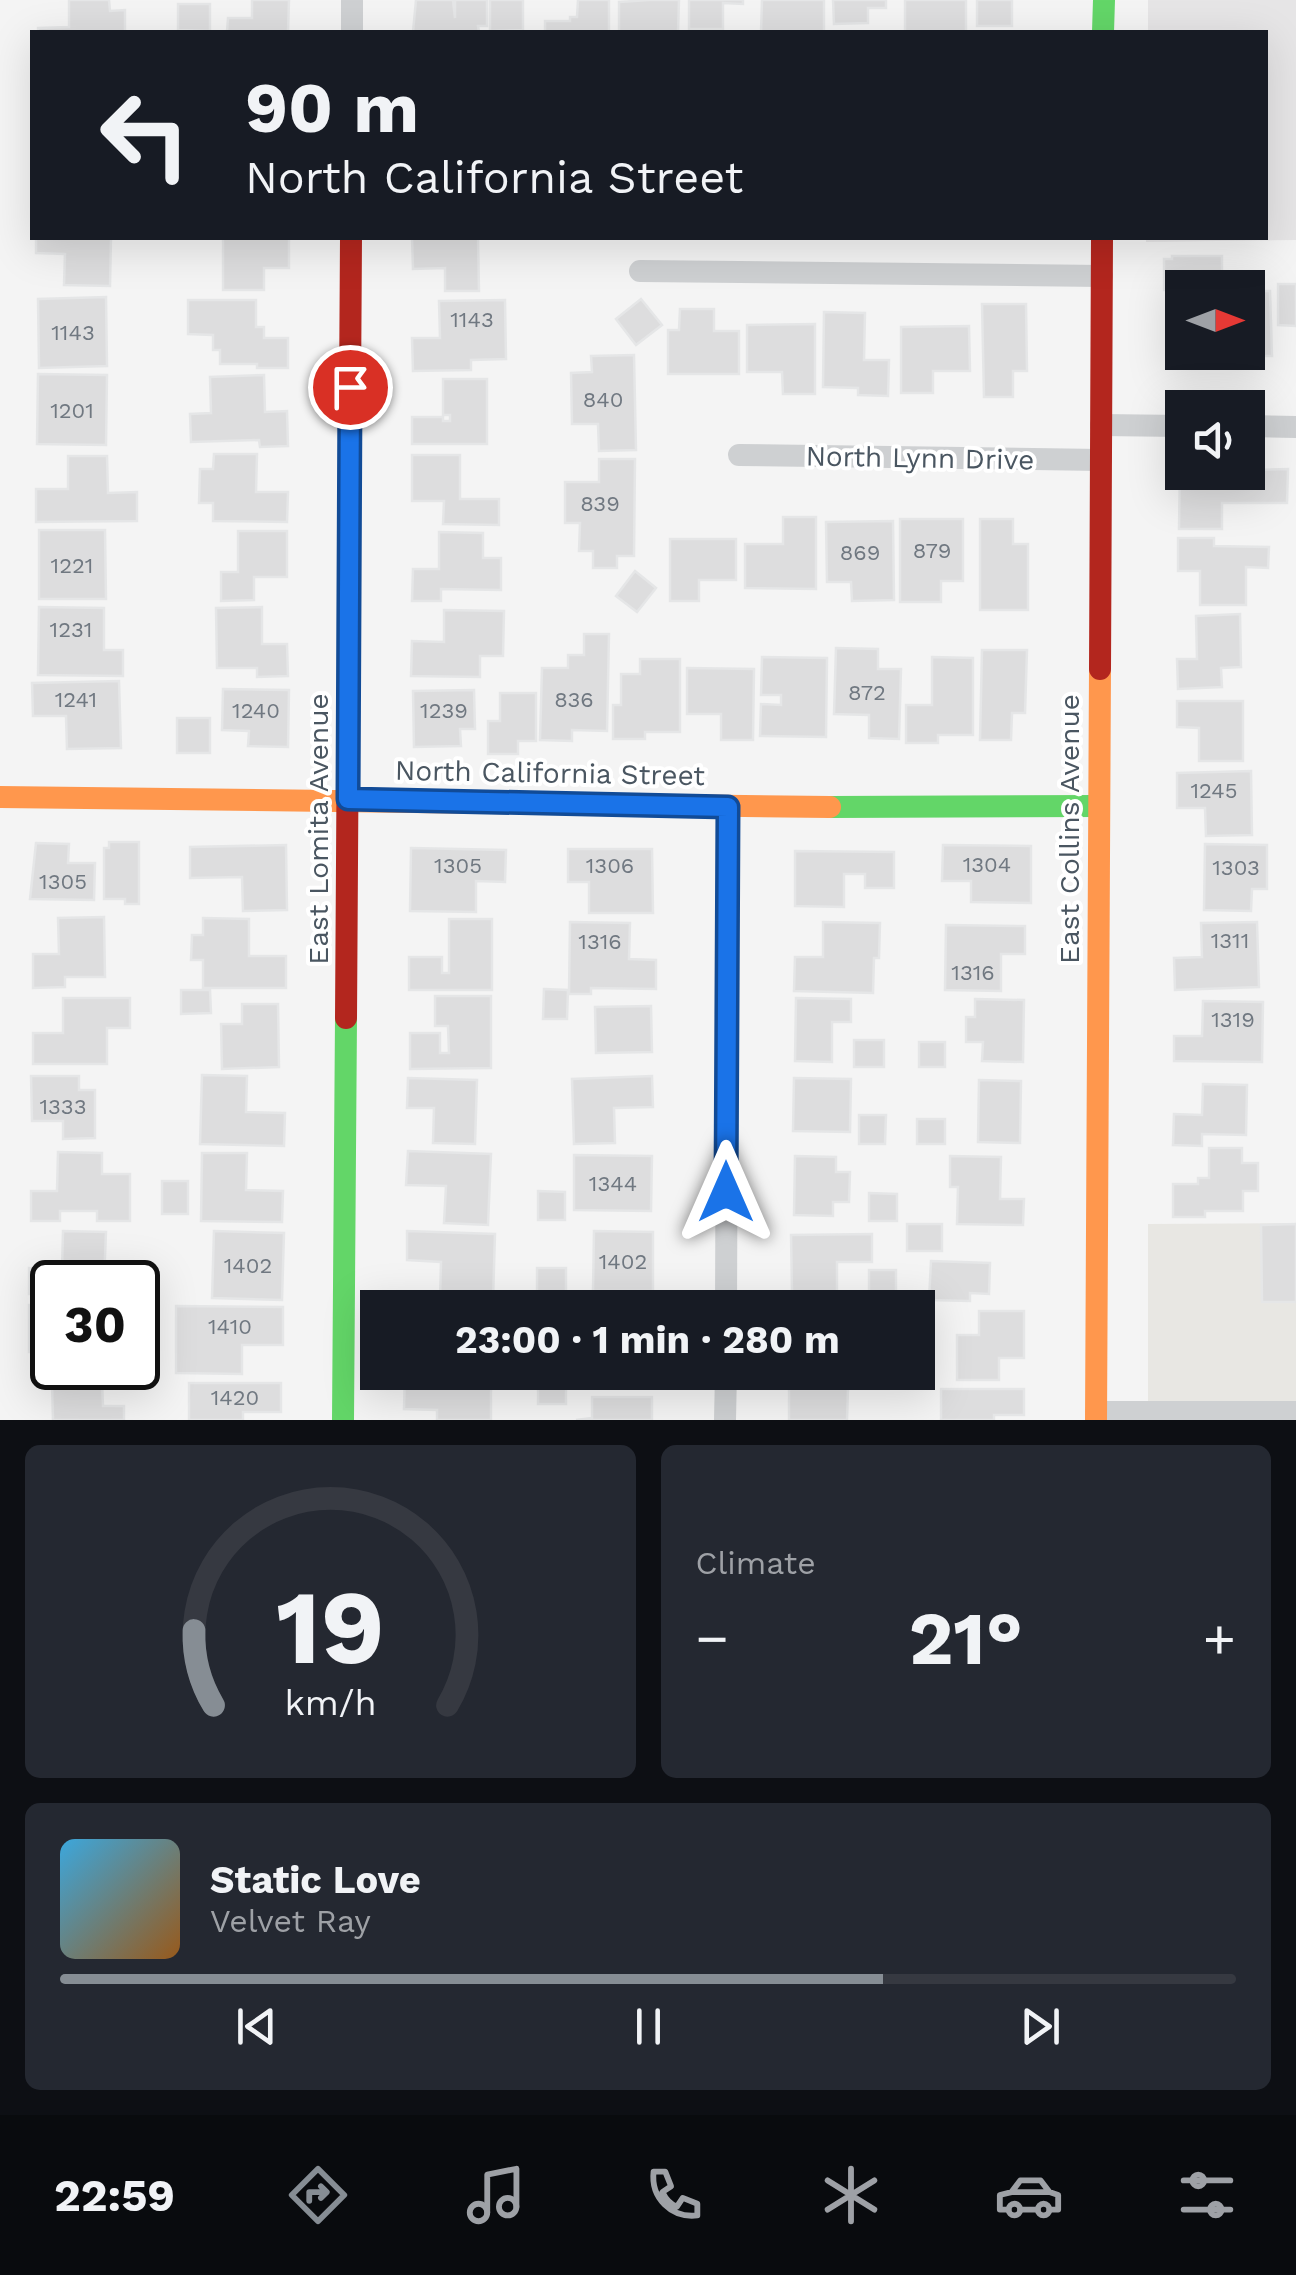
<!DOCTYPE html>
<meta charset="utf-8">
<style>
body{margin:0;font-family:"Work Sans",sans-serif;background:#242831;color:#f1f3f6;height:100vh;display:flex;flex-direction:column;font-size:38px;white-space:nowrap}
*{box-sizing:border-box;margin:0}
p{font-size:32px;color:#9ea1a6}
.icon{flex:none;width:55px;height:55px;fill:none;stroke:currentColor;stroke-width:2;stroke-linecap:round;stroke-linejoin:round}
.map{position:relative;height:1420px;overflow:hidden}
.details{display:flex;flex-direction:column;gap:25px;padding:25px;background:#0d0f14;flex:1}
.details>*{flex:none}
.guide{position:absolute;left:30px;top:30px;width:1238px;height:210px;border-radius:0px;box-shadow:0 10px 40px #0002;background:#171b24;color:#f1f3f6;overflow:hidden}
.needle{width:65px;rotate:90deg}
.buttons{position:absolute;left:1165px;top:270px;display:grid;gap:20px}
.buttons a{display:grid;place-items:center;width:100px;height:100px;border-radius:0px;background:#171b24;box-shadow:0 10px 40px #0002;font-size:50px}
.speed{position:absolute;left:30px;top:1260px;display:flex;gap:20px;font-size:50px;font-weight:700;text-align:center}
.speed>*{display:grid;place-content:center;width:130px;height:130px;border-radius:50%;background:#171b24;box-shadow:0 10px 40px #0002;line-height:1}
.speed .limit{border:5px solid #111;border-radius:15px;background:#fff;color:#111}
.pin{position:absolute;display:grid;place-items:center;width:85px;height:85px;color:#fff;margin:-42px;border:5px solid #fff;border-radius:50%;box-shadow:0 2px 10px #0007}
.me{position:absolute;width:110px;margin:-55px;rotate:0deg;stroke-linejoin:round;filter:drop-shadow(0 0 8px #0008)}
.turn{display:flex;align-items:center;gap:35px;height:210px;padding:0 50px;font-size:45px}
.turn .icon{width:130px;height:130px;stroke-width:2.5}
.turn b{display:block;font-size:70px;line-height:85px}
.big{font-size:75px;font-weight:700;line-height:1.1}
.details .widget{flex:1;display:flex;flex-direction:column;justify-content:center;gap:15px;min-width:0;padding:0 35px;border-radius:15px;background:#242831}
.details .dial{align-items:center;gap:0}
.dial svg{height:260px;overflow:visible;fill:none;stroke:#363941;stroke-width:7;stroke-linecap:round;text-anchor:middle}
.dial text{fill:#f1f3f6;stroke:none}
.song{display:flex;align-items:center;gap:30px}
.cover{width:120px;height:120px;border-radius:15px;background:linear-gradient(135deg,hsl(200 70% 55%),hsl(30 70% 35%))}
.played{height:10px;border-radius:5px;background:linear-gradient(90deg,#868d94 70%,#363941 70%)}
.keys{display:flex;justify-content:space-around;direction:ltr}
.heat{display:flex;justify-content:space-between;align-items:center;font-size:55px;direction:ltr}
.details .tiles{flex:1;display:grid;gap:25px;grid-template-columns:1fr 1fr}
.widget:last-child{grid-column:span 2}
.trip{position:absolute;left:360px;top:1290px;width:575px;height:100px;border-radius:0px;background:#171b24;box-shadow:0 10px 40px #0002;font-weight:700;line-height:100px;text-align:center}
.menu{display:flex;height:160px;justify-content:space-around;align-items:center;background:#090b0e;color:#9ea1a6}
.menu .icon{width:70px;height:70px}
.menu .selected{color:#868d94}
.menu b{font-size:45px;color:#f1f3f6}
.map>svg:first-child{display:block}
</style>
<div class="map">
<svg width="1296" height="1420" viewBox="0 0 1296 1420">
<rect width="100%" height="100%" fill="#f4f4f4"/>
<path fill="#e8e7e3" d="M1296,1223v197h-148v-196z"/>
<path fill="#e6e5e6" d="M1148,0h148v240l-150,2v-4h119v-206h-117z"/>
<g fill="#ddddde" stroke="#e5e6e7" stroke-width="2.5">
<path d="M69,0h40l1,11 15,-1v22h-87v-4l31,-1z"/>
<path d="M252,0h37l-1,32h-61l1,-14h24z"/>
<path d="M416,0h37l2,18v-18h32v26h-9l1,6h-66z"/>
<path d="M490,0h33v30l-33,1z"/>
<path d="M578,0h31v32h-64v-11h25v-4h7z"/>
<path d="M649,0h30l-1,32h-59v-30z"/>
<path d="M689,0h54v4l-20,-1v26h-34z"/>
<path d="M762,0h62v32h-63z"/>
<path d="M833,0h53v8h-18v15l-34,1z"/>
<rect x="905" y="0" width="61" height="32"/>
<rect x="977" y="0" width="35" height="26"/>
<path d="M178,4h32v27l-32,-1z"/>
<path d="M36,238h75l-1,48 -46,-1 1,-31 -29,-1z"/>
<path d="M223,238h66v30h-25v22h-41z"/>
<path d="M412,238h66l1,53h-34v-23l-32,1z"/>
<path d="M1172,256h50v32l-58,2v-31h8z"/>
<path d="M1278,284h18v42l-18,-1z"/>
<path d="M1248,291h22l2,65h-21v-12h-3z"/>
<path d="M106,297l1,69 -68,2 -1,-69z"/>
<path d="M641,299l21,26 -26,20 -20,-26z"/>
<path d="M188,300h68v27h8v11h24v30h-31v-4h-37v-14h-7v-15l-25,-1z"/>
<path d="M505,300l1,59 -35,1v10l-58,1 -1,-33h28l-1,-37z"/>
<path d="M982,304h44l1,67h-14v26h-29z"/>
<path d="M680,309h34v22h25v43h-71v-44h11z"/>
<path d="M824,312l41,1 -1,47h25l-1,36 -30,-1v-7l-35,-1z"/>
<path d="M815,324v70h-32l-1,-22h-35v-47z"/>
<path d="M969,326l1,45h-37v22h-32v-66z"/>
<path d="M1175,350l45,2v12l-45,1z"/>
<path d="M634,355l2,95 -37,1 -1,-27h-26l-1,-51 21,-1 -1,-16z"/>
<path d="M38,374l69,1 -1,70 -69,-1z"/>
<path d="M264,375l1,37 22,-1 1,35 -28,1 -1,-7 -68,2 -1,-28 21,-1 -1,-36z"/>
<path d="M443,379h44v65h-75v-27h31v4h7v-6h-7z"/>
<path d="M214,454h43l-1,38h32l-1,30 -74,-1v-18h-14l1,-34h13z"/>
<path d="M412,455h48v44h39v26l-56,-1 1,-23h-32z"/>
<path d="M68,456h39l1,37 29,-1v29l-101,1v-33h32z"/>
<path d="M599,459h36l-1,97h-17v12h-24v-17h-14l1,-28h-15v-41h34z"/>
<path d="M1180,467l2,5 106,-3 -1,34h-65v26h-43z"/>
<path d="M783,517h33v72l-71,-1v-44h38z"/>
<path d="M900,519h63v62h-22v21h-41z"/>
<path d="M980,519h33v25h15v66h-48z"/>
<path d="M893,521l1,79 -42,1 -1,-19h-24l-1,-60z"/>
<path d="M39,530h66l1,69h-67z"/>
<path d="M238,531h49v46h-33v23l-33,1v-29h17z"/>
<path d="M439,532l44,1v25h18v32l-60,-1v12h-29l1,-32h26z"/>
<path d="M1178,538h36v8l55,1 -1,21 -22,-1v38h-46v-34h-22z"/>
<path d="M670,539h66v41h-37v21h-29z"/>
<path d="M635,571l21,17 -19,24 -21,-16z"/>
<path d="M39,607l65,1v42h19v26l-85,-1z"/>
<path d="M262,607v37h25l1,32 -31,1v-9h-40l-1,-60z"/>
<path d="M444,610l60,1 -1,45h-23v21l-69,-1 1,-35 32,1z"/>
<path d="M1240,614l1,53 -20,1 1,19 -44,2 -1,-30h20l-1,-43z"/>
<path d="M584,634h25l-2,97 -35,-1v11l-32,-1 2,-72h26v-13h16z"/>
<path d="M836,648l42,1v20h23l-2,70 -30,-1v-23l-35,-1z"/>
<path d="M982,650h45l-2,63h-13l-1,27h-31z"/>
<path d="M762,657l65,1 -1,79 -66,-1 1,-32 20,1v-10h-20z"/>
<path d="M932,657l41,1v77h-35v8h-32v-38h26z"/>
<path d="M640,659h40v73h-35v7h-32v-34h8v-31h19z"/>
<path d="M687,668l67,1 -1,71h-32v-26h-34z"/>
<path d="M119,681l2,67 -54,1 -1,-33h-33l-1,-33z"/>
<path d="M223,689l66,1 -1,57 -40,-1 1,-15 -27,-1z"/>
<path d="M474,690l1,39h-15l1,17 -47,1 -1,-56z"/>
<path d="M500,693h36v48h-18v13h-30v-33h12z"/>
<path d="M1177,701h66v60h-44v-33l-22,-1z"/>
<rect x="177" y="718" width="33" height="35"/>
<path d="M1251,771l1,64 -46,1 -1,-28h-28v-35z"/>
<path d="M109,842h30v62h-14v-5h-21v-51h5z"/>
<path d="M36,843l33,1 -1,19h27l-1,37 -64,-1z"/>
<path d="M1205,844l62,1v44h-15l-1,22 -47,-1z"/>
<path d="M286,845l1,65 -44,1 -1,-34 -52,1v-31z"/>
<path d="M943,845l88,1v57l-60,-1v-21h-29z"/>
<path d="M411,848l95,2 -1,32 -29,-1v31l-66,-1z"/>
<path d="M568,849h84l1,64h-64v-31h-21z"/>
<path d="M795,851l99,1v36h-29v-14h-21v33l-49,-1z"/>
<path d="M104,917l1,60h-40v10l-32,1v-34h26l-1,-36z"/>
<path d="M203,918l46,1v37h37v32h-83v-28h-12l1,-25h11z"/>
<path d="M449,919h43v71h-83v-33h33v16h7z"/>
<path d="M570,922l60,1 -1,36 27,1v29l-65,-1v6h-22z"/>
<path d="M823,922l57,1 -1,35h-5l-1,35 -79,-2 1,-34h28z"/>
<path d="M1257,922l2,65 -84,3 -1,-32 28,-1 -1,-34z"/>
<path d="M946,925l79,1v28h-24v37l-56,-1z"/>
<path d="M544,989l24,1 -1,29h-24z"/>
<path d="M181,990h29l1,23 -30,1z"/>
<path d="M435,996h56v72l-81,1v-36h30v20h9l-1,-27h-13z"/>
<path d="M63,998h67v30h-23v36h-74v-31h30z"/>
<path d="M796,998l55,1v23h-19v40l-37,-1z"/>
<path d="M975,999l49,1 -1,62 -41,-1 1,-19h-17v-25h9z"/>
<path d="M1203,1001l60,1 -1,60 -88,-1v-25h28z"/>
<path d="M242,1004h36l1,63 -57,2 -1,-45h21z"/>
<path d="M651,1006l1,46 -56,1 -1,-46z"/>
<rect x="854" y="1040" width="30" height="27"/>
<rect x="919" y="1042" width="26" height="25"/>
<path d="M202,1075l45,1 -1,36 39,1 -1,33 -84,-2z"/>
<path d="M31,1076h48v14h16v48l-32,1v-18h-31z"/>
<path d="M652,1076l1,31 -39,1 1,35 -41,1 -2,-65z"/>
<path d="M408,1078l69,2 -2,64 -42,-1 1,-35h-27z"/>
<path d="M794,1078l57,1 -1,53 -57,-1z"/>
<path d="M979,1080l42,1 -1,62 -42,-1z"/>
<path d="M1203,1084l44,1 -1,50 -44,-1v12l-29,-1 1,-31 28,1z"/>
<path d="M859,1115h27l-1,29h-26z"/>
<rect x="917" y="1119" width="28" height="25"/>
<path d="M1209,1148h33v15h16v28h-15v20h-38v6h-32v-33h25v-6h11z"/>
<path d="M408,1151l83,3 -3,71 -44,-2 2,-37 -40,-1z"/>
<path d="M58,1152l44,1v21h28v47h-33v-10h-37v10h-29v-30h26z"/>
<path d="M202,1153h45l-1,37 37,1 -1,31 -81,-1z"/>
<path d="M574,1155l78,1 -1,55 -77,-1z"/>
<path d="M795,1156l41,1v15h14l-1,30h-16v14l-39,-1z"/>
<path d="M950,1156l51,1 -1,42h24l-1,26 -66,-1 1,-37h-8z"/>
<rect x="162" y="1181" width="26" height="33"/>
<path d="M538,1191l27,1v28h-27z"/>
<path d="M869,1193l28,1v27h-28z"/>
<rect x="907" y="1224" width="35" height="27"/>
<path d="M1296,1224v78h-34l-1,-77z"/>
<path d="M63,1231l43,1 -2,50h-52v12h-23v-26l33,1z"/>
<path d="M214,1231l70,2 -2,67 -70,-2z"/>
<path d="M407,1231l88,3 -2,66 -53,-1 1,-37 -34,-2z"/>
<path d="M594,1231l59,1v59h-60z"/>
<path d="M872,1234v28h-35v30l-45,1 -1,-58z"/>
<path d="M931,1261l59,2 -1,31 -19,-1v8l-41,-1z"/>
<path d="M537,1268h29v28l-29,1z"/>
<rect x="869" y="1270" width="27" height="28"/>
<rect x="407" y="1301" width="32" height="7"/>
<rect x="29" y="1305" width="23" height="47"/>
<path d="M176,1306l107,1v38h-41v29l-66,-1z"/>
<path d="M979,1311h45v47h-25v22h-42v-45h22z"/>
<rect x="53" y="1368" width="42" height="7"/>
<path d="M865,1372h24v7h-25z"/>
<path d="M405,1375l72,4v5h14v36h-54v-10l-33,-1z"/>
<rect x="538" y="1377" width="28" height="27"/>
<path d="M102,1383l1,23h21v14h-71l-1,-36z"/>
<path d="M189,1383h92v29h-38v8h-54z"/>
<path d="M789,1389h59l-1,31h-58z"/>
<path d="M941,1389h83v26h-30v5h-53z"/>
<path d="M592,1397h60v23h-76l16,-2z"/>
</g>
<g fill="none" stroke-linecap="round" stroke-linejoin="round">
<g stroke="#ced0d2" stroke-width="22">
<path d="M352,32v-32"/>
<path d="M640,271l462,5"/>
<path d="M1101,425l81,1"/>
<path d="M1248,426l48,1"/>
<path d="M739,455l362,5"/>
<path d="M726,1308l2,-501"/>
<path d="M1096,1412h200"/>
<path d="M725,1420l1,-48"/>
</g>
<g stroke="#63d668" stroke-width="22">
<path d="M1103,32l1,-32"/>
<path d="M830,807l269,-1"/>
<path d="M343,1420l3,-402"/>
</g>
<g stroke="#ff974d" stroke-width="22">
<path d="M0,797l830,10"/>
<path d="M1096,1420l4,-751"/>
</g>
<g stroke="#b3261e" stroke-width="22">
<path d="M1100,669l2,-431"/>
<path d="M346,1018l5,-780"/>
</g>
</g>
<g fill="none" stroke-linecap="round" stroke-linejoin="round">
<g stroke="#114b97" stroke-width="25">
<path id="route" d="M350,387l-2,412 380,8 -2,385"/>
</g>
<use href="#route" stroke="#1a73e8" stroke-width="18"/>
</g>
<g text-anchor="middle" dominant-baseline="central" stroke-width="8" stroke-linejoin="round" paint-order="stroke">
<g font-size="22" fill="#707881">
<text x="472" y="319">1143</text>
<text x="73" y="332">1143</text>
<text x="603" y="399">840</text>
<text x="72" y="410">1201</text>
<text x="600" y="503">839</text>
<text x="932" y="550">879</text>
<text x="860" y="552">869</text>
<text x="72" y="565">1221</text>
<text x="71" y="629">1231</text>
<text x="867" y="692">872</text>
<text x="76" y="699">1241</text>
<text x="574" y="699">836</text>
<text x="256" y="710">1240</text>
<text x="444" y="710">1239</text>
<text x="1214" y="790">1245</text>
<text x="987" y="864">1304</text>
<text x="458" y="865">1305</text>
<text x="610" y="865">1306</text>
<text x="1236" y="867">1303</text>
<text x="63" y="881">1305</text>
<text x="1230" y="940">1311</text>
<text x="600" y="941">1316</text>
<text x="973" y="972">1316</text>
<text x="1233" y="1019">1319</text>
<text x="63" y="1106">1333</text>
<text x="613" y="1183">1344</text>
<text x="623" y="1261">1402</text>
<text x="248" y="1265">1402</text>
<text x="230" y="1326">1410</text>
<text x="235" y="1397">1420</text>
</g>
<g font-size="28" fill="#4a5661" stroke="#fff">
<text transform="translate(920 458) rotate(1)">North Lynn Drive</text>
<text transform="translate(550 773) rotate(1)">North California Street</text>
<text transform="translate(318 829) rotate(-90)">East Lomita Avenue</text>
<text transform="translate(1069 829) rotate(-90)">East Collins Avenue</text>
</g>
</g>
</svg>
<div class="buttons">
<a><svg class="needle" viewBox="-14 -14 28 28"><path d="M0-13l5 13h-10z" fill="#e53935"/><path d="M0 13l5-13h-10z" fill="#9ea1a6"/></svg></a>
<a><svg class="icon" aria-label="sound" viewBox="0 0 24 24"><path d="M4 9h4l5-4v14l-5-4H4zM17 9q2 3 0 6"/></svg></a>
</div>
<div class="speed"><div class="limit">30</div></div>
<div class="pin" style="left:350px;top:387px;background:#d93025"><svg class="icon" aria-label="arrive" viewBox="0 0 24 24"><path d="M6 21V4h12l-3 4 3 4H6"/></svg></div>
<svg class="me" style="left:726px;top:1192px" viewBox="-20 -20 40 40"><path d="M0-17L14 15 0 8-14 15z" fill="#1a73e8" stroke="#fff" stroke-width="4"/></svg>
<div class="trip">23:00 · 1 min · 280 m</div>
<div class="guide">
<div class="turn"><svg class="icon" aria-label="left" viewBox="0 0 24 24"><path d="M17 20v-9H6M10 6l-5 5 5 5"/></svg><div><b>90 m</b>North California Street</div></div>
</div>
</div>
<section class="details">
<div class="tiles">
<div class="widget dial"><svg viewBox="0 0 100 80">
<path d="M14 69A42 42 0 1 1 86 69"/>
<path d="M14 69A42 42 0 0 1 8 46" stroke="#868d94"/>
<text x="50" y="56" font-size="32" font-weight="700">19</text>
<text x="50" y="72" font-size="11">km/h</text>
</svg></div>
<div class="widget"><p>Climate</p>
<div class="heat"><a>−</a><b class="big">21°</b><a>+</a></div>
</div>
<div class="widget">
<div class="song"><i class="cover"></i><div><b>Static Love</b><p>Velvet Ray</p></div></div>
<div class="played"></div>
<div class="keys"><svg class="icon" aria-label="previous" viewBox="0 0 24 24"><path d="M18 5L8 12l10 7zM5 5v14"/></svg><svg class="icon" aria-label="pause" viewBox="0 0 24 24"><path d="M8 5v14M16 5v14"/></svg><svg class="icon" aria-label="next" viewBox="0 0 24 24"><path d="M6 5l10 7-10 7zM19 5v14"/></svg></div>
</div>
</div>
</section>
<nav class="menu">
<b>22:59</b>
<svg class="icon selected" aria-label="directions" viewBox="0 0 24 24"><path d="M12 3l9 9-9 9-9-9zM9 14v-3h6M13 9l2 2-2 2"/></svg>
<svg class="icon" aria-label="music" viewBox="0 0 24 24"><path d="M9 18V5l10-2v13"/><circle cx="6" cy="18" r="3"/><circle cx="16" cy="16" r="3"/></svg>
<svg class="icon" aria-label="phone" viewBox="0 0 24 24"><path d="M5 4h4l2 5-3 2q2 4 5 5l2-3 5 2v4C11 20 4 13 5 4z"/></svg>
<svg class="icon" aria-label="climate" viewBox="0 0 24 24"><path d="M12 3v18M4 7l16 10M4 17L20 7"/></svg>
<svg class="icon" aria-label="car" viewBox="0 0 24 24"><path d="M5 17H2v-5l4-1 3-4h7l3 4 3 1v5h-3M9 17h6M6 11h13"/><circle cx="7" cy="17" r="2"/><circle cx="17" cy="17" r="2"/></svg>
<svg class="icon" aria-label="filters" viewBox="0 0 24 24"><path d="M4 7h16M4 17h16"/><circle cx="9" cy="7" r="2"/><circle cx="15" cy="17" r="2"/></svg>
</nav>
